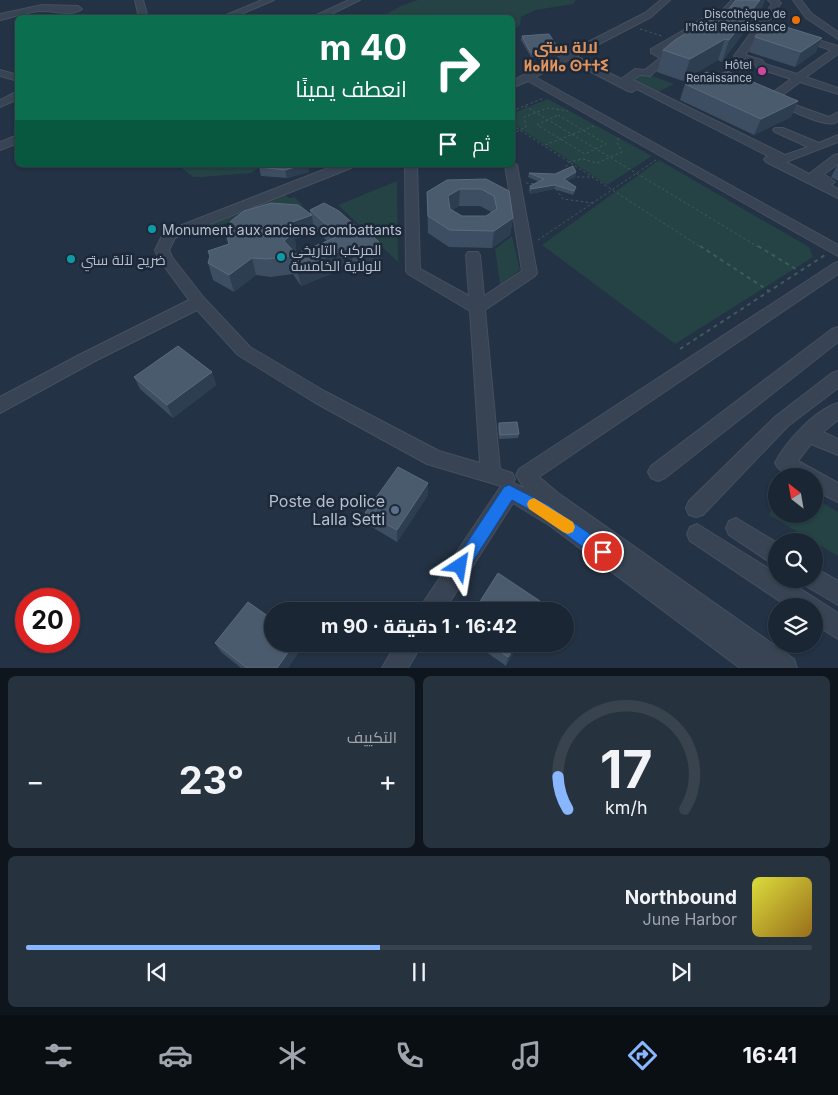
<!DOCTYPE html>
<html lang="ar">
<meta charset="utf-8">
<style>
body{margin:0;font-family:Inter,Cairo,"Noto Sans Tifinagh",sans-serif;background:#27323f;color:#f1f3f6;direction:rtl;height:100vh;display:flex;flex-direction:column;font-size:19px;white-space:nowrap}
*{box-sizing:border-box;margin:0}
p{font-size:16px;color:#9fa5ac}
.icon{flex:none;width:28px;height:28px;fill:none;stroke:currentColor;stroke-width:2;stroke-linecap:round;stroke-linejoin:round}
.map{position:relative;height:668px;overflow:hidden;direction:ltr}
.details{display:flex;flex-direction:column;gap:8px;padding:8px;background:#0e151c;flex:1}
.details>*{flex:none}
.top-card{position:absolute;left:15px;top:15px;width:500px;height:152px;border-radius:8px;box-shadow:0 1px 4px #0004,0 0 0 1px #38434e;direction:rtl;background:#0b6e4f;color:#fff;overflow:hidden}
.needle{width:32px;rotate:329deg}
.buttons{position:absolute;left:768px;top:468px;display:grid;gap:10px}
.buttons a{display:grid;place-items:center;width:55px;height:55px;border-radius:50%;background:#1a2633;box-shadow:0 1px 4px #0004,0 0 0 1px #38434e;font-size:25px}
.speed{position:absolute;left:15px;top:588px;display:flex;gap:10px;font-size:25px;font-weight:700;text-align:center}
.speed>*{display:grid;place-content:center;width:65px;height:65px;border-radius:50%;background:#1a2633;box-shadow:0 1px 4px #0004,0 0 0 1px #38434e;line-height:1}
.speed .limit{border:8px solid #d22;background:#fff;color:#111}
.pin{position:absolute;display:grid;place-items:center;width:42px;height:42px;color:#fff;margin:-21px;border:2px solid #fff;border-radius:50%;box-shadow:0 1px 5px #0007}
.me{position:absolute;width:55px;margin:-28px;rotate:33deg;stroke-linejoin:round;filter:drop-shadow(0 0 4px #0008)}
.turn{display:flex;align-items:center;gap:18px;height:105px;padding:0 25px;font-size:22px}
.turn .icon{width:65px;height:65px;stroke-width:2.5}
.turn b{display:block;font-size:35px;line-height:42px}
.then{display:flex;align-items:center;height:48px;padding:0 25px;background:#0003;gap:10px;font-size:19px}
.big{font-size:38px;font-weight:700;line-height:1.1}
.details .widget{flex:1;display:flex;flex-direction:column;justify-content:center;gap:8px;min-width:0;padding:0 18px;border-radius:8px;background:#27323f}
.details .dial{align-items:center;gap:0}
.dial svg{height:130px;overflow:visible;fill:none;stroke:#38434e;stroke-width:7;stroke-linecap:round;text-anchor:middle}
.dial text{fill:#f1f3f6;stroke:none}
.song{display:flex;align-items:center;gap:15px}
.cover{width:60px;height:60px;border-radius:8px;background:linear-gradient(135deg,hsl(60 70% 55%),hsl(40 70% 35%))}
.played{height:5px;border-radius:2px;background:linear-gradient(90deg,#88b7ff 45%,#38434e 45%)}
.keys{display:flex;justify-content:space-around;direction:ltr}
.heat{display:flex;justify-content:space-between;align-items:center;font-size:28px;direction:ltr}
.details .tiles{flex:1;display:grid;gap:8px;grid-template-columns:1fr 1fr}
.widget:last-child{grid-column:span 2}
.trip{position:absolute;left:264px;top:602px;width:310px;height:50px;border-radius:25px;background:#1a2633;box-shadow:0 1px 4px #0004,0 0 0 1px #38434e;font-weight:700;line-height:50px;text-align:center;direction:rtl}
.tabs{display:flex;height:80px;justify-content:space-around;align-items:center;background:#0a0f14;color:#9fa5ac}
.tabs .icon{width:35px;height:35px}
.tabs .on{color:#88b7ff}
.tabs b{font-size:22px;color:#f1f3f6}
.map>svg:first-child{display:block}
</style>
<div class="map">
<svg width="838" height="668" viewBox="0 0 838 668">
<rect width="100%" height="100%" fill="#233244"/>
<g fill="#254245">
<path d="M418,0h158l-3,4 -37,6 -15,7 -1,8 -7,6 -1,-13 -132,-1 23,-12z"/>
<path d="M642,72l32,12 -18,9 -22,-12z"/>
<path d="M548,99l104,57 -45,29 -94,-61v-11z"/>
<path d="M659,160l150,87 4,10 -138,87 -133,-99z"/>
<path d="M178,165h85l-12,8 -49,4h-9z"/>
<path d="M397,181l1,81 -60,-57z"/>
<path d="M284,194l5,4 6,-1 13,15 -7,-2 -66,10 -23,9 -9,-4z"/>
<path d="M512,236l8,34 -20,15 -5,-36z"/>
<path d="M814,498l24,14v44l-69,-41 7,-13v12h38z"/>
</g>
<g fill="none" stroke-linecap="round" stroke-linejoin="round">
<g stroke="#454f60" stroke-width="2">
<g id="minor">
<path d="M135,0h8l5,18h-9z"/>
<path d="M262,0h12l-42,18h-13z"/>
<path d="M349,0h11l-37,18h-13z"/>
<path d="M661,0h9l-19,17 -75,39 45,23 14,-10 10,1 15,-12 -9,-5v-4l33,-19h19l29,-30h9l-33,35h-19l-28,16 8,4v4l-19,17 -10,-1 -7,5 152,75 23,-8 -33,-15 -2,-2 2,-2h8l36,15 19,-8v7l-52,20 23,12 25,-19 4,-1v10l-14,10 11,8 -4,3 7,4v9l-72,-36 -2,-3 4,-3 -131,-67 -5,3 -4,-1 -60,-31 -33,17 303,168v11l-310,-175 -16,7v-7l133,-68z"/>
<path d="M768,0h10l3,3 -36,52 17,5 3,4 32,10 34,-24 -35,-11v-4h6l36,11v8l-32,23 32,11v6l-38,-12 -20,15 12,7 37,13 9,-5v9l-3,2c-13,4 -53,-17 -66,-24l-1,-2 1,-2 22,-16 -34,-11 -2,-4 -21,-8 38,-52z"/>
<path d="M793,0h8l11,14 26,18v7l-32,-21z"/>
<path d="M42,5l36,1 4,3c-10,8 -27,2 -39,2 -14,0 -29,6 -43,9v-6z"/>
<path d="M0,70l18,5v6l-18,-5z"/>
<path d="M18,91v8l-18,8v-7z"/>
<path d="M18,135v8l-18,7v-8z"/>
<path d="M512,162l5,3 20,108 -2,3 -50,34 15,159 12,4 3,6 -2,4 11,5 -8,-13 3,-6 314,-205 5,-2v12l-299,203 19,16 236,166 3,9h-57l-191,-143 -36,-22 -69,108h-24l3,-8 78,-117 -74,-22 -113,-62 -76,-47 -41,-45 -102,51 -95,52v-16l83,-44 106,-53 -31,-42 -3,-8 9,-18 172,-67h17l-2,3 -176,70 -6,12 3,7 32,41 46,49 76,45 113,59 41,12 -10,-152 -62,-37 -2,-3 -1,-106h12l3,104 49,27 -3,-41 2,-3h10l2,3 4,41 38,-25 -17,-106h7z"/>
<path d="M838,327v15l-173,136 -7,3 -7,-3 -3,-6 3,-6 181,-137z"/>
<path d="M838,371v17l-50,38 -85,89 -7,2 -7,-2 -3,-7 3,-7 87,-85 56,-43z"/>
<path d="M838,403v17l-15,12 15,7v16l-27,-11 -13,17 40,22v19l-24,-12v-14c-15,0 -31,2 -39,-13 11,-22 40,-53 63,-60z"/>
<path d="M736,518l40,24v22l-8,-3 -39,-26 -3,-7 3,-7z"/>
<path d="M697,524l79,49v6h9l53,34v26l-24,-15v-18h-27l-97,-65 -3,-7 3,-7z"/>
<path d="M814,567l24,14v24l-32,-19 -3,-7h11z"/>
<path d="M396,644h26l-14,24h-26z"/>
</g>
</g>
<g stroke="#3f5a5c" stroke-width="1" stroke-dasharray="2.5 2.5" stroke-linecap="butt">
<path d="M640,29l22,7"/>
<path d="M525,106l235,142"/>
<path d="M512,111l32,-13"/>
<path d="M558,115l48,29 -21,10 -48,-29z"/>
<path d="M512,125l190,123"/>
<path d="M512,134l14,-7 -2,-10 24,-9 20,3"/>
<path d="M545,145l49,-19"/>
<path d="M563,171l6,-9 14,-3 14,4 25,-11 -5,-10 2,-4"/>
<path d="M572,177h21"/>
<path d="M526,183l11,1"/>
<path d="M556,189l7,10 30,4"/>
<path d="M538,240l118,-80"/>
</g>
<g stroke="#3f5a5c" stroke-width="2" stroke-dasharray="4 4" stroke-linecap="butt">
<path d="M700,246l69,45"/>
<path d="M758,246l41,25"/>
<path d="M680,349l145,-94"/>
</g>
<use href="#minor" fill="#384453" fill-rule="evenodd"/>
</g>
<g fill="#3e4e62" fill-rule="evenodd">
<path d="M763,6l-41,56 -4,-2 -35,21 -26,-9 6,-22 22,-16 2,-6 32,-7z"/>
<path d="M522,36l38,15 -1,4 -28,2 -10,-17z"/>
<path d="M755,37l61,15 -21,15 -46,-15z"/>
<path d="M715,76l83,25 -7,16 -37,18 -74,-35 5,-16 3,-1 2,-4z"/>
<path d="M838,164v17l-7,-4z"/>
<rect x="427" y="165" width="18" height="2"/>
<rect x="490" y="165" width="11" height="3"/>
<path d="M259,167l50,5 -22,6 -26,-2z"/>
<path d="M529,173l47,3 -9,5 8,10 -2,4 -19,-6 -24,5 -1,-4 1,-4 9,-4 -11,-5z"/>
<path d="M486,179l27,39 -3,17 -18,13 -43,-1 -21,-14 -1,-41zM459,206h21l11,6 -5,4h-24l-10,-6z"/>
<path d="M310,210l72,51 -22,10 -7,-6 -52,21 -8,-12 -22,3 -15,-2 -22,17 -21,-12 -5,-17 2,-6 -2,-6 21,-7 81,-30zM314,228l13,13 -31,13 -2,-2 2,-2 -1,-11 19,-7z"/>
<path d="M212,372l4,13 -43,33 -33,-29 -6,-12z"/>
<path d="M499,423l20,11 -1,4 -19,1 -1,-12z"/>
<path d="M428,483v12l-31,47 -30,-18 -2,-11z"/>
<path d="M215,643l87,4 -14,21h-47l-20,-16z"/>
<path d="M475,644h43l-12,22z"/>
</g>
<g fill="#2e3e51">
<path d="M760,0h5l-2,6 -41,56 7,-22z"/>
<path d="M822,38l-6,14 -21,15 6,-15z"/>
<path d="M725,39l-7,21 -35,21 7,-22z"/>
<path d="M798,101l-7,16 -37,18 7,-16z"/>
<path d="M302,165h6l1,7 -22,6 -2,-8z"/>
<path d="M576,172v4l-13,7 1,-4z"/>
<path d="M555,185l-1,4 -24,5 1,-5z"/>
<path d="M460,189l-1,17 -11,7v-17z"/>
<path d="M312,215l2,17 -19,7 1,11 -7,7 -5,-16 8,-19z"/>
<path d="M513,218l-3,17 -18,13 2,-17z"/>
<path d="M381,244l1,17 -22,10 -2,-17z"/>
<path d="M351,247l2,18 -52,21 -4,-17z"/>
<path d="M252,258l4,17 -22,17 -5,-17z"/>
<path d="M212,372l4,13 -43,33 -6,-13z"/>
<path d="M428,483v12l-31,47v-12z"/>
<path d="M294,644h7l1,3 -14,21h-11z"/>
<path d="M516,644h2l-12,22 2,-9z"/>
</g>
<g fill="#4b5b6e" stroke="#5b6a7c" fill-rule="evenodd">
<path d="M736,0h24l-31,40 -4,-1 -35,20 -27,-9 12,-10 18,-11 -6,-1 14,-9 18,2z"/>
<path d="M773,23l49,15 -21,14 -46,-15 4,-6z"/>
<path d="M549,34l11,17 -29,2 -9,-17z"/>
<path d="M727,71l71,30 -37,18 -76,-35 8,-3 -3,-2 17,-7 8,4z"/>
<path d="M267,165h35l-17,5 -26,-3z"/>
<path d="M573,166l3,6 -12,7 12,8 -2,4 -19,-6 -24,4 -1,-3 14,-7 -15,-6 26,1z"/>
<path d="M486,179l23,12 4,27 -19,13 -44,-1 -22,-14 -1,-24 20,-12zM460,189h21l13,7 3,13 -11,7h-24l-12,-7 -2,-13z"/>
<path d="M271,203l27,2 14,10 -20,7 1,11 -9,8 12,13 43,-18 -29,-26 14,-7 15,8 20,18 4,-2 18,17 -23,10 -7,-7 -54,22 -7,-13 -23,3 -15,-1 -23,17 -21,-12 2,-7 -2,-5 21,-7 -4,-13 6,-10 13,-10z"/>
<path d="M178,346l34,26 -45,33 -33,-28z"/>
<path d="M517,422l2,12 -19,1 -1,-12z"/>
<path d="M398,467l30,16 -31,47 -32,-17z"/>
<path d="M498,573l42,28 -6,10h-60z"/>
<path d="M248,602l24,17v25h22l-17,24h-30l-32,-25z"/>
<path d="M490,644h26l-8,13z"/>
</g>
<path fill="#1a73e8" stroke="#114b97" d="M509,485l39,20 61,42 2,5 -2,6 -6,2 -5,-2 -60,-44 -26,-14 -46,72 -6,2 -5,-2 -2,-6 2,-5 49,-74z"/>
<path fill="#f59e0b" d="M534,498l39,24 2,5 -2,5 -5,2 -5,-2 -34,-23 -2,-5 2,-4z"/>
<circle fill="#e8710a" stroke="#1d2839" stroke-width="2" cx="796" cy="20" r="5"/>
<circle fill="#d1479c" stroke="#1d2839" stroke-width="2" cx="762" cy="71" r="5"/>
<g fill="#0f9aa8" stroke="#1d2839" stroke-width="2">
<circle cx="152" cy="229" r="5"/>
<circle cx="281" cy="257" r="5"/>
<circle cx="71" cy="259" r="5"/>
</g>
<circle fill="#5c6f8a" stroke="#1d2839" stroke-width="2" cx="395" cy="510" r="5"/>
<g text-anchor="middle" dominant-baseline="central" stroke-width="5" stroke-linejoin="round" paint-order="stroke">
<g font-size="11" fill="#b5bfcd" stroke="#1d2839" text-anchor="end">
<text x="786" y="14">Discothèque de<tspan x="786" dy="13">l'hôtel Renaissance</tspan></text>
<text x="752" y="65">Hôtel<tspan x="752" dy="13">Renaissance</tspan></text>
</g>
<g font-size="14" fill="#b5bfcd" stroke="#1d2839" text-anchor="start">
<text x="162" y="229">Monument aux anciens combattants</text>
<text x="291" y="249">المركب التاريخي<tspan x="291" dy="16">للولاية الخامسة</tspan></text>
<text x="81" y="259">ضريح لآلة ستي</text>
</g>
<g font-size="16" font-weight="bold" fill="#e1945c" stroke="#1d2839">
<text x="566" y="47">لالة ستي<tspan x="566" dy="18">ⵍⴰⵍⵍⴰ ⵙⵜⵜⵉ</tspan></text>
</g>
<g font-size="16" fill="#b5bfcd" stroke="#1d2839" text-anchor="end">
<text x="385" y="501">Poste de police<tspan x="385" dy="18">Lalla Setti</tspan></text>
</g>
</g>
</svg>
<div class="buttons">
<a><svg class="needle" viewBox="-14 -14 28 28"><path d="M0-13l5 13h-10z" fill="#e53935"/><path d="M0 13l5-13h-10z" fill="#9fa5ac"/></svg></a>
<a><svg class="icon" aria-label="search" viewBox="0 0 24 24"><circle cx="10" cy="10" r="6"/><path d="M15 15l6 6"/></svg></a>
<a><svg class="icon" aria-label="layers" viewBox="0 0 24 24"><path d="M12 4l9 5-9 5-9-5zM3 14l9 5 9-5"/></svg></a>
</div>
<div class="speed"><div class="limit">20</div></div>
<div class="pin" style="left:603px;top:552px;background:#d93025"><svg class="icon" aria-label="arrive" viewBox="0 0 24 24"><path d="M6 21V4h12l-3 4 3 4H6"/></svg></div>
<svg class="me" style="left:460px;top:566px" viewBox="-20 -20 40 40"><path d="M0-17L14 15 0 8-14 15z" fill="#1a73e8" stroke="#fff" stroke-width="4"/></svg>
<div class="trip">16:42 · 1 دقيقة · 90 m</div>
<div class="top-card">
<div class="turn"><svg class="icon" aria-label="right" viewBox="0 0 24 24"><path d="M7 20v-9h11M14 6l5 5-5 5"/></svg><div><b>40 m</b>انعطف يمينًا</div></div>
<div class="then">ثم<svg class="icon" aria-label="arrive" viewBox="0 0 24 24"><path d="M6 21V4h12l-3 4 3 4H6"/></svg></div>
</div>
</div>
<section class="details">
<div class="tiles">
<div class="widget dial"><svg viewBox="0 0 100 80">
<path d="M14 69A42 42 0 1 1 86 69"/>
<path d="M14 69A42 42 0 0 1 8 49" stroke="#88b7ff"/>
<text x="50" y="56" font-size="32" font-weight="700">17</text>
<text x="50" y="72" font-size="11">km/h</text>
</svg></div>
<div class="widget"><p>التكييف</p>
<div class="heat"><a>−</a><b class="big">23°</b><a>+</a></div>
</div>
<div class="widget">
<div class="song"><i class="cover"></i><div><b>Northbound</b><p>June Harbor</p></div></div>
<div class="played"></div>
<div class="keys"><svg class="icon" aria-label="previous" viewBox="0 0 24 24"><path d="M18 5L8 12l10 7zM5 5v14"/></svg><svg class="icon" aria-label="pause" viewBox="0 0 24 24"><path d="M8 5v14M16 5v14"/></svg><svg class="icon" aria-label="next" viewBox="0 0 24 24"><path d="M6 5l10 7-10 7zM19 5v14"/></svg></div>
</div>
</div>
</section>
<nav class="tabs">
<b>16:41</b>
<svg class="icon on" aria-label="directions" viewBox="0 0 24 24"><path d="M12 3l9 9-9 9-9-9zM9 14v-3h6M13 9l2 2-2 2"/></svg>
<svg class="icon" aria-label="music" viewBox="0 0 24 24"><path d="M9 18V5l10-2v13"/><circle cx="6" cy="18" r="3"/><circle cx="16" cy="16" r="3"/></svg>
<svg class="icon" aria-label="phone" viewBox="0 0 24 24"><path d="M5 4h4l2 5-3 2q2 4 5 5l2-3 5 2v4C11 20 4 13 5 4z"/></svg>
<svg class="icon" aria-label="climate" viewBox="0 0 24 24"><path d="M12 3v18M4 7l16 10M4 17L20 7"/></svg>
<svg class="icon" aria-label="car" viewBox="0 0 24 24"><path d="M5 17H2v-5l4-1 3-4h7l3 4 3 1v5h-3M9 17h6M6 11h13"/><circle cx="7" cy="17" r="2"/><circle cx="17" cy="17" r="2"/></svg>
<svg class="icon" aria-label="filters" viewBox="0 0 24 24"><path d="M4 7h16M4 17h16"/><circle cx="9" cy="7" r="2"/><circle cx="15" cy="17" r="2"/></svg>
</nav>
